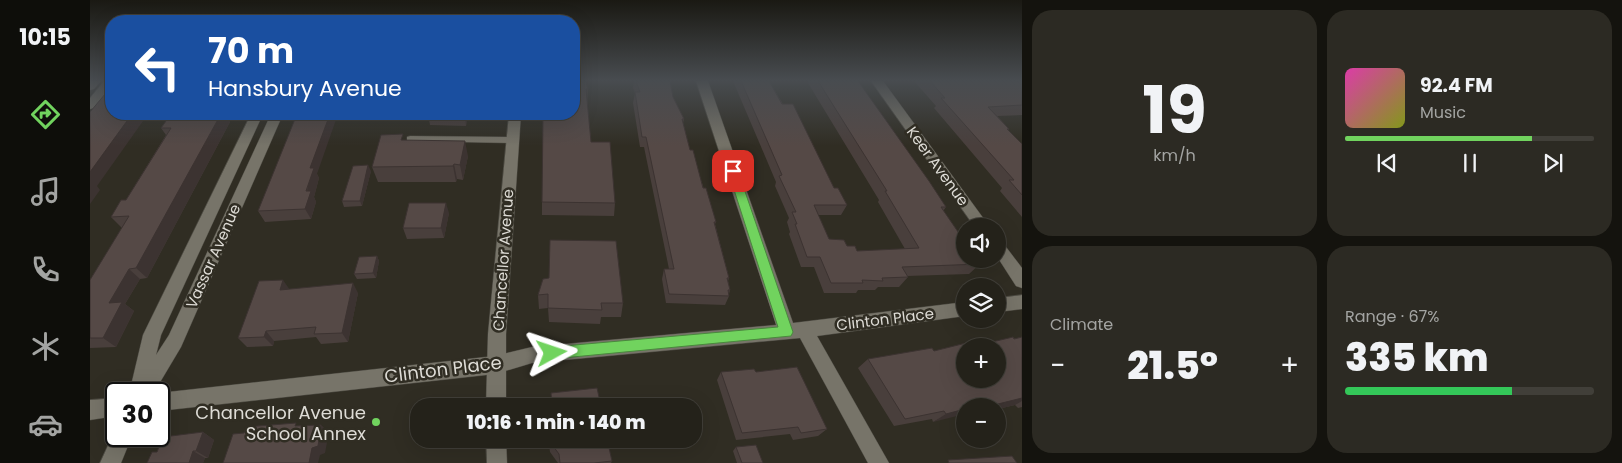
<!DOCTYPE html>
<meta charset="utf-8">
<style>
body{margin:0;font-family:Poppins,sans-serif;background:#2c2a23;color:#f1f3f6;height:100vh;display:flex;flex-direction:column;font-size:19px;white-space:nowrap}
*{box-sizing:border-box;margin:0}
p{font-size:16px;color:#a3a4a2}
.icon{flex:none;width:28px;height:28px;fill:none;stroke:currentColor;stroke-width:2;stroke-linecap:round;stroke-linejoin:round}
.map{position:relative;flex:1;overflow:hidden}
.side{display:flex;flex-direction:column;gap:10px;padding:10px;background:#14130e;width:600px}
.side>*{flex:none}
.hud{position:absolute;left:15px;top:15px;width:475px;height:105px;border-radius:20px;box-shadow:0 5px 20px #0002,0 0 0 1px #413f39;background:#1a4fa0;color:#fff;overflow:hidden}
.tools{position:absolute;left:866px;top:218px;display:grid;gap:10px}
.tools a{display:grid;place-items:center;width:50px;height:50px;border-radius:50%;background:#24221a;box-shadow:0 5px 20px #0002,0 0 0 1px #413f39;font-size:25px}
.speed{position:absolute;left:15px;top:382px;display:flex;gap:10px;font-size:25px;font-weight:700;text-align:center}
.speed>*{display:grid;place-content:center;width:65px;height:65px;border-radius:50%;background:#24221a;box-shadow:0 5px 20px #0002,0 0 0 1px #413f39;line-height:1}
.speed .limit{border:2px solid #111;border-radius:8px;background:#fff;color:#111}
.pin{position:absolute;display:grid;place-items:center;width:42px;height:42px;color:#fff;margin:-21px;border-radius:10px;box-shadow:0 2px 8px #0006}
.me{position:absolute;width:55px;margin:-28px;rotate:85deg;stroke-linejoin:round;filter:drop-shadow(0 0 4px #0008)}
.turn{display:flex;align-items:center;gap:18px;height:105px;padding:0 20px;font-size:22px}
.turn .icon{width:65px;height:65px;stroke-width:2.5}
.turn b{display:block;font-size:35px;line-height:42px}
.big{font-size:38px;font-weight:800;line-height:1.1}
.side .widget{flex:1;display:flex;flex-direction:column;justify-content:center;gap:8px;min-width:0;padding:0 18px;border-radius:20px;background:#2c2a23}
.side .dial{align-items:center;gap:0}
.dial b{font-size:65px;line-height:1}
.song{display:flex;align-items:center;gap:15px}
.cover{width:60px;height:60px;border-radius:8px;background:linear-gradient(135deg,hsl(320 70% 55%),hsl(70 70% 35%))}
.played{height:5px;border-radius:2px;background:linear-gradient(90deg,#71d35e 75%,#413f39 75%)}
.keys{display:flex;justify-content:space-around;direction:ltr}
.heat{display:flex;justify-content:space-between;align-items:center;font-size:28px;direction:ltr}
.charge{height:8px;border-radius:4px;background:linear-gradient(90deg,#34c759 67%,#413f39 0)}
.side .tiles{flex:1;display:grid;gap:10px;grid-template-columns:repeat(2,1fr)}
.trip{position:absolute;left:320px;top:398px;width:292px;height:50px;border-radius:20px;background:#24221a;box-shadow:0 5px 20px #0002,0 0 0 1px #413f39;font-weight:800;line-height:50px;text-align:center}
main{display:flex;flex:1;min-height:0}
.dock{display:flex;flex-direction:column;width:90px;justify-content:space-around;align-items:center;background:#0e0e0a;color:#a3a4a2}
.dock .icon{width:35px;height:35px}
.dock .on{color:#71d35e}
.dock b{font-size:22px;color:#f1f3f6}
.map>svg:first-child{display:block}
</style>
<main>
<nav class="dock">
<b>10:15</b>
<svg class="icon on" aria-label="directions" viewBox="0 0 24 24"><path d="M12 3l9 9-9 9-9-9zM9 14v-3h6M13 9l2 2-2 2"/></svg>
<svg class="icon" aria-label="music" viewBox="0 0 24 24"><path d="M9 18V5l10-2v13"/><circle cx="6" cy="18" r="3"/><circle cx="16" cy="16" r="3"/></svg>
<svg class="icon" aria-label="phone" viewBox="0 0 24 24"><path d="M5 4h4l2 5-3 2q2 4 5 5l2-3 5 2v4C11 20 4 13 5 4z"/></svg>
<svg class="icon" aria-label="climate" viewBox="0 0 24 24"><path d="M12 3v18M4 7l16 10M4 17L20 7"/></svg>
<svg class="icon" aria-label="car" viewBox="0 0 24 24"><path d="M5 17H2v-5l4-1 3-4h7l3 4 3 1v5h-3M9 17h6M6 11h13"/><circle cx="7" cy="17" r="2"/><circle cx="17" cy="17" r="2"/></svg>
</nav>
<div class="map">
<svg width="932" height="463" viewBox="0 0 932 463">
<rect width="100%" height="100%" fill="#302d23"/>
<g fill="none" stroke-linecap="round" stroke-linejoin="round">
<g stroke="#4b4941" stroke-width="1">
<path id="lane" d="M320,136l102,1 4,3 -4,3 -105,-2v-4z"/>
</g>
<g stroke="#4b4941" stroke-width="1">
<g id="street">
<path d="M0,81h11l-7,8 -4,1z"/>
<path d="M14,81h7v6l-17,21 -4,1v-11z"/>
<path d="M606,81h12l85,242 172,-21v14l-148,20 72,127h-21l-68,-125 -268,25 -37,11 -336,37v-17h-3l3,-1 336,-37 37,-9 244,-22z"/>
<path d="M781,81h12l106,145h-15z"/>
<path d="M161,114h12l-102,221 -5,20 13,-20 102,-221h12l-102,233 -28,47h-24l14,-59z"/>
<path d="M908,241l5,2 19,25v20l-6,-2 -18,-28z"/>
<path d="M932,295v14l-24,3v-14z"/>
<path d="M26,398v18l-26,4v-20z"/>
<path d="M26,428v8h16l-11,27h-21z"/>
</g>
</g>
<g stroke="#4b4941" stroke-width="1">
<g id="secondary">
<path d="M419,114h12l-15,220v72h-20l2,-72z"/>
<path d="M396,439h20l1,24h-20z"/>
</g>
</g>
<use href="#lane" fill="#777469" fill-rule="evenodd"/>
<use href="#street" fill="#777469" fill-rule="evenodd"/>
<use href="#secondary" fill="#777469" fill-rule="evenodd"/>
</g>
<g fill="#493f3c">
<path d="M484,81l14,8 -1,14 4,39 24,61 -1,13 -72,-1v-13l10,-85z"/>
<path d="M544,81h36l3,16 11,22 -1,4 7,27 26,72 -1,2 14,54 -1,3 2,9 -1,4v2l-4,9 -59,-2 -4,-24 2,-10h5l-25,-122h-4l-7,-44 2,-10 -2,-5z"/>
<path d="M643,81h36l65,107 13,17 -6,10h-23l11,24 18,7 10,5 48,-2 -27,-47 1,-2 -71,-117 1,-2h49l88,126 -3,4 37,53 -11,10 -62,2 1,1 -9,10h-21l-3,3h-17l-2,3h-32l-10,-26h-13l-12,-33 1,-2 -3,-10 2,-4 -14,-32 1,-4z"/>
<path d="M824,81h108v34l-25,1 12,13 -1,1 14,14v73l-22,-26 2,-3 -68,-80 2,-2z"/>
<path d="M338,114h40l-2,12 -36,-1 -2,-10z"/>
<path d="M138,120l2,2 -83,156 -7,1 -15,25 9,7 -18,36 -26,1v-68l32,-52 -11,-11 15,-17 40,-65 -5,-7z"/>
<path d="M314,140l64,16 -5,24 -6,-1 -1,3h-78l-6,-15z"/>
<path d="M281,171l-9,35 -18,1 -2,-6z"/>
<path d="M227,174l2,4 -5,19 2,5 -5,17 -46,3 -7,-11z"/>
<path d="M359,213l-5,25 -37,1 -4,-11z"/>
<path d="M287,256l2,5 -3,17 -19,1 -3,-5z"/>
<path d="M453,279l80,24 -2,14h-20l-1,7 -51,-2 -1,-14 -9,1 -1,-14z"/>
<path d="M199,289l69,4 -10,49 -27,2 -5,-7 -42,4 -1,5 -26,1 -9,-9z"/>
<path d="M932,337v70l-4,1 -3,-3 -17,4v-3h-33l-32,16 -1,-3 -38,7 -36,-58 10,-9 107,-13z"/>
<path d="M631,372h35l71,57 -9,7 -25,4 -3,-6 -54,6 -19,-60z"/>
<path d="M113,432l11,8 -6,18h-3l-2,5h-56l10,-11z"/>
<path d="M458,439h59l5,22 -1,2h-53l-8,-11z"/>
<path d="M646,447l27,16h-26l-4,-12z"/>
</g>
<g fill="#3c3331">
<path d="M42,114h16l-51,72 3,4 -10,14v-32z"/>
<path d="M131,114h11l-4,6 2,2 -83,156 -11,-10z"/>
<path d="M240,114h8l-21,60 2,4 -5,19 2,5 -5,17 -6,-10 5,-41z"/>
<path d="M375,114h3l-2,12 -1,-11z"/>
<path d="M375,141l3,15 -5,24 -3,-15z"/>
<path d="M364,164l3,15 -1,3 -3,-16z"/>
<path d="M278,165l3,6 -9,35 -2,-5z"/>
<path d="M356,203l3,10 -5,25 -3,-10z"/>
<path d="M287,256l2,5 -3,17 -3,-5z"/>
<path d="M39,269l11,10 -15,25 9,7 -18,36 -13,-9 6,-35z"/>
<path d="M193,280l7,10h-10z"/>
<path d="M263,283l5,10 -10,49 -6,-9z"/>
<path d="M176,331l8,10 -1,5 -9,-9z"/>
<path d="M932,398v3l-7,4 -17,4v-3h-8z"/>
<path d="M875,409v5l-32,8 13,-8z"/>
<path d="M231,425l8,7 -4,21 -5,2 -2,8h-9l3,-15z"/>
<path d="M113,432l11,8 -6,18 -12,-7z"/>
<path d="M103,451l12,7 -2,5h-14z"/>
</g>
<g fill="#554946" stroke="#3c3331" fill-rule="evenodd">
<path d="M484,81h12l2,8h-2l5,53h19l5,61 -73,-1 1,-85h10v-3h21z"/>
<path d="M546,81h34l3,16 11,22h-2l8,31h3l10,38h3l10,34h-2l15,56h-2l3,12h-2l1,6 -60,-2 -5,-25h10l-28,-132h-4l-7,-45h5z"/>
<path d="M651,81h28l13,23h11l41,84h4l9,17h-33l15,34 15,1 3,6h8l2,5 62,-3 -34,-57h2l-69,-110h40l71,100 17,26h-5l24,35v17h11l4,5 -78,3 6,10 -26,1 1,3 -21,-1 1,3h-32l-11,-26h-13l-12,-33h2l-5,-12h4l-17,-36 3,-1z"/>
<path d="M840,81h92v24l-34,2 21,22h-2l15,15v51l-13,-15h5l-73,-82h4z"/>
<path d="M21,87v27h21l-42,58v-60z"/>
<path d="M81,114h50l-85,154 -7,1 -20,34 13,-1 -19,36h-13v-58l39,-64 -18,1 10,-17h5l45,-72h-10z"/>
<path d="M207,114h33l-20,54h4l-8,23h5l-6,18 -47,2z"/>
<rect x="338" y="114" width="37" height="1"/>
<path d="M313,134l-2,6 64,1 -5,24 -6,-1 -1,2 -81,1 9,-32z"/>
<path d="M278,165l-8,36h-18l11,-35z"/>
<path d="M319,203h37l-5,25h-38z"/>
<path d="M460,240l66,1 7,62h-22l1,7 -54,-2v-14l-10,1 5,-16 6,-1z"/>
<path d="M287,256l-4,17 -19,1 5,-17z"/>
<path d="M193,280l-3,10 73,-7 -11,50 -28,1 2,-7 -50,4 -2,6 -26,1 21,-57z"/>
<path d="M923,337l1,2 8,-2v61l-32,8 -2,-2 -10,2h-13v3l-19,5 -2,-3 -39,8 -37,-60 64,-11 2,3 32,-8 3,3h6zM875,346h33v33h-33z"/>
<path d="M707,367l30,62 -26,4 -3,-6 -56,6 -21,-61 33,-3 2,3z"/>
<path d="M507,388l4,18h-49l-1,-13z"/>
<path d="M206,423l-1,3 26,-1 -3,21 -6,2 -3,15h-86l10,-29 11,-1 2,-6z"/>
<path d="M113,432l-7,19h-3l-4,12h-42l5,-11h5l6,-15z"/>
<path d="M460,439h57l5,22 -18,2h-34l-1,-9 -9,-12z"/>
<path d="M666,445l7,18h-21l-6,-16z"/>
<path d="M922,456l5,7h-68l-1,-3z"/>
</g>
<linearGradient id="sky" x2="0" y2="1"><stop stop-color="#1a1913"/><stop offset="0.55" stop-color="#484c50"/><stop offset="1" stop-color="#484c50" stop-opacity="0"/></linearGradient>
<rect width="932" height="146" fill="url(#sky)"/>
<path fill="#71d35e" stroke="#49893d" d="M643,167l5,4 55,161 -2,4 -239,23 -5,-2 -2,-4 2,-4 5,-2 226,-20 -50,-156z"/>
<circle fill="#71d35e" stroke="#302d23" stroke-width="2" cx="286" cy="422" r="5"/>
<g text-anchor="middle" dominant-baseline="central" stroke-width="5" stroke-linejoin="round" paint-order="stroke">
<g font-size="15" fill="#dedcd6" stroke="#302d23">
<text transform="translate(848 166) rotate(54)">Keer Avenue</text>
<text transform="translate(123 256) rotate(-66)">Vassar Avenue</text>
<text transform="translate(413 260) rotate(-86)">Chancellor Avenue</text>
<text transform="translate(795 319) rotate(-7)">Clinton Place</text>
</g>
<g font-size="18" fill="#dedcd6" stroke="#302d23">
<text transform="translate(353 369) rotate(-7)">Clinton Place</text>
</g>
<g font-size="18" fill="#dedcd6" stroke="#302d23" text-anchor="end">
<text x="276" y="412">Chancellor Avenue<tspan x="276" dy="21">School Annex</tspan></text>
</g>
</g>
</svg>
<div class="tools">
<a><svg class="icon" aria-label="sound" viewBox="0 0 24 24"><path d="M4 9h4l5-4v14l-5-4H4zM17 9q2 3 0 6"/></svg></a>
<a><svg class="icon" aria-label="layers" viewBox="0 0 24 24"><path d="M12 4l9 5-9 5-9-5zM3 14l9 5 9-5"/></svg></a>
<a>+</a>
<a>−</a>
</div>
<div class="speed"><div class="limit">30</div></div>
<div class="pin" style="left:643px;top:171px;background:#d93025"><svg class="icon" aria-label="arrive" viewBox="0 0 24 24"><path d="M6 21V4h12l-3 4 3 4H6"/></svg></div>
<svg class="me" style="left:462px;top:353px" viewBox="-20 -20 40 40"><path d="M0-17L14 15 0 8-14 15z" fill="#71d35e" stroke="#fff" stroke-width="4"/></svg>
<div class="trip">10:16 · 1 min · 140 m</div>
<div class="hud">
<div class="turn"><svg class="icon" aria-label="left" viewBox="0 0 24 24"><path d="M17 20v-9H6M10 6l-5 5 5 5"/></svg><div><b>70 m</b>Hansbury Avenue</div></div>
</div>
</div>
<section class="side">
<div class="tiles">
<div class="widget dial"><b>19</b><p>km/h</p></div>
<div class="widget">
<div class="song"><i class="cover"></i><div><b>92.4 FM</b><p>Music</p></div></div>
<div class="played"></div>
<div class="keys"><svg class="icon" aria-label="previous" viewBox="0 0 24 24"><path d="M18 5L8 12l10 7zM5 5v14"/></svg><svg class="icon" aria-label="pause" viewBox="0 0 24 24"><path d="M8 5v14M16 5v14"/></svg><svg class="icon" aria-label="next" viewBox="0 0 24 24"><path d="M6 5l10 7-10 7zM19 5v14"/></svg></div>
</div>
<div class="widget"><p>Climate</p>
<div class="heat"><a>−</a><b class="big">21.5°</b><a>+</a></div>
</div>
<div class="widget"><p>Range · 67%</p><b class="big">335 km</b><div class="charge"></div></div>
</div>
</section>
</main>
